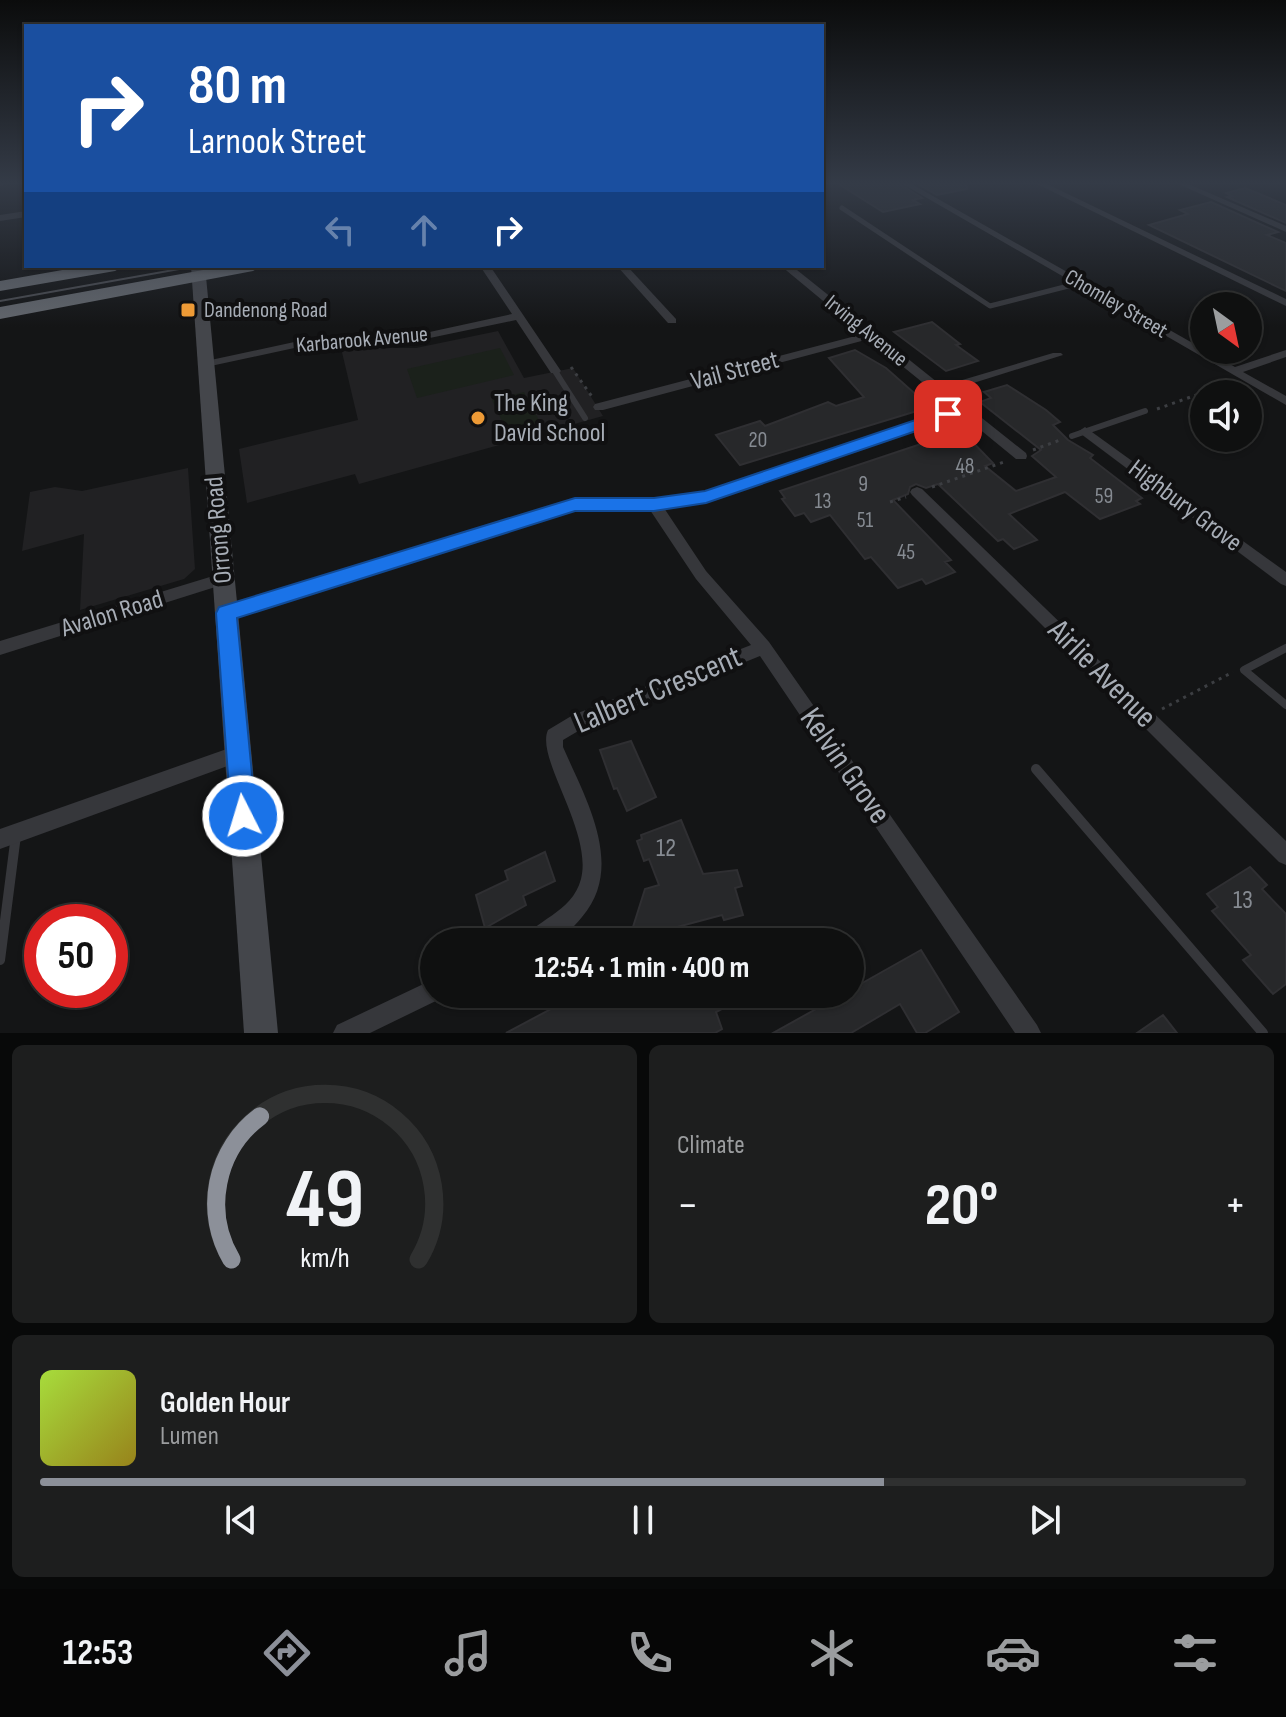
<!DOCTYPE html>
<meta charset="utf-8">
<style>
body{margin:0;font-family:"Sofia Sans Condensed",sans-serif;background:#1d1e1e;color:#f1f3f6;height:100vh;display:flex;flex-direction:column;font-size:30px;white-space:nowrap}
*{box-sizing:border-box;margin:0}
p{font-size:26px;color:#9b9d9f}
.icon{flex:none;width:44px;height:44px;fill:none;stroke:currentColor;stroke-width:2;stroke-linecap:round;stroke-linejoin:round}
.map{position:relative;height:1033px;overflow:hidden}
.side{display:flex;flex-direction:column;gap:12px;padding:12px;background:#080909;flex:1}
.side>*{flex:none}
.guide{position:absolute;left:24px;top:24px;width:800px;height:244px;border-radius:0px;box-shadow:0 2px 6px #0004,0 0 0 2px #2f3030;background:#1a4fa0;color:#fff;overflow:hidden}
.needle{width:52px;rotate:147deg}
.fabs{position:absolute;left:1190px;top:292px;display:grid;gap:16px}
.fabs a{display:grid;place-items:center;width:72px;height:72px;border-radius:50%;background:#0f1010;box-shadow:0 2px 6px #0004,0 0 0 2px #2f3030;font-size:40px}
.speed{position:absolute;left:24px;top:904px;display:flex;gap:16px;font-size:40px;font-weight:700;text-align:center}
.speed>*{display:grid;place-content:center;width:104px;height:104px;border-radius:50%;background:#0f1010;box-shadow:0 2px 6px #0004,0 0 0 2px #2f3030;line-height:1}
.speed .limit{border:12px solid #d22;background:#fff;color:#111}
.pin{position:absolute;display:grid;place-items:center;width:68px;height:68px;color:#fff;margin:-34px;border-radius:16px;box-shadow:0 4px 12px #0006}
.me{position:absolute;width:88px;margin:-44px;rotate:355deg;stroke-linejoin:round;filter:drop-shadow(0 0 6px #0008)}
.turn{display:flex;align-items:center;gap:28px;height:168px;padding:0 32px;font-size:36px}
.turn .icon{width:104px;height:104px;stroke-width:2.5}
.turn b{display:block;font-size:56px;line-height:68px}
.lanes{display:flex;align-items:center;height:76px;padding:0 32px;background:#0003;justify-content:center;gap:40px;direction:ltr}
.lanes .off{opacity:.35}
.big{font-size:60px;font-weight:700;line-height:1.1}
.side .tile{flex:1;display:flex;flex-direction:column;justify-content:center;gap:12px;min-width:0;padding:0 28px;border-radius:12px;background:#1d1e1e}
.side .dial{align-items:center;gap:0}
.dial svg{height:208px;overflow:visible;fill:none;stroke:#2f3030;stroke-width:7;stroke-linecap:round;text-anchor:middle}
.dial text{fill:#f1f3f6;stroke:none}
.song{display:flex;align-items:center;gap:24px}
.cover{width:96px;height:96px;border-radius:12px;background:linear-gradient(135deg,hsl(80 70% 55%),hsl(50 70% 35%))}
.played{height:8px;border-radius:4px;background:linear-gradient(90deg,#8c9099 70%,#2f3030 70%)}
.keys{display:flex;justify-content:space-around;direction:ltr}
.heat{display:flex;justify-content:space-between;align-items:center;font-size:44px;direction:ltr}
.side .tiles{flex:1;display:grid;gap:12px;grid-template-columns:1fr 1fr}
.tile:last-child{grid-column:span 2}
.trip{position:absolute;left:420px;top:928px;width:444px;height:80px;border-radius:40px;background:#0f1010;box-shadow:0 2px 6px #0004,0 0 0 2px #2f3030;font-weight:700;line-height:80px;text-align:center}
.tabs{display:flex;height:128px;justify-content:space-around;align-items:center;background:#060606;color:#9b9d9f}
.tabs .icon{width:56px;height:56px}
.tabs .current{color:#8c9099}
.tabs b{font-size:36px;color:#f1f3f6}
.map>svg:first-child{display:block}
</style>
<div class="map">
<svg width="1286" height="1033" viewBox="0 0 1286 1033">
<rect width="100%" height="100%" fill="#141516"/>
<g fill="#212123">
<path d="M498,331l26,47 49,-10 30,48 -244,68 -4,-10 -108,29 -8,-54 119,-29 -17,-72h75z"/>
<path d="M188,468l7,101 -11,10 -104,31 4,-76 -62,17 8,-59 25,-5 27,4z"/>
</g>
<g fill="#1b211b">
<path d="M500,348l14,27 -97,23 -10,-29z"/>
<path d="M524,392l19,36 -33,10 -18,-38z"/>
</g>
<g fill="#27282a" stroke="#2f2f32" stroke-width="2">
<path d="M837,183h61l24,15 -9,2 7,4 -37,8z"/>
<path d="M916,183h50l1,6 -30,6z"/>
<path d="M1245,188l41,17v18l-59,-26 5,-1 -6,-3z"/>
<path d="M1211,202l67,30 -11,3 19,8v48l-137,-66 39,-11 -8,-4z"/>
<path d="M932,322l28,22 -4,1 22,16 -32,10 -52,-39z"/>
<path d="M855,350l31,18 44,39 -190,58 -24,-30 44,-14 5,5 63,-24 8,4 28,-9 -35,-39z"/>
<path d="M1007,385l39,25 14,12 -7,3 15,15 25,15 -3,3 52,40 -6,3 4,3 -40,15 -35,-27 -56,22 28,26 -23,9 -11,-10 -5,2 -60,-57 -12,4 -10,-4 -6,3 -2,7 -15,6 58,60 -6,2 10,10 -29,12 -4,-5 -24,9 -27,-31 -6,2 -35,-44 -19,7 -7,-9 -9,3 -13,-17 3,-1 -5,-7 144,-48 -3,-4 37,-12 35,36 -8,3 31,25 40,-14 -24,-21 9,-6 -61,-48 11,-4 -7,-6z"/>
<path d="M631,741l25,56 -29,14 -10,-23 -3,1 -14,-39z"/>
<path d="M681,820l22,54 34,-4 5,16 -7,2 8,27 -19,5 -2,-5 -56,15 3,12h-6l-30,-15 12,-38 14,-4 -10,-26 -5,2 -7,-20 5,-2 -1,-4z"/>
<path d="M545,852l10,29 -32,15 3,9 -41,23 -9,-33 32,-15 -3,-9z"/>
<path d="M1250,867l17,18 -5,4 24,25v70l-13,10 -30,-34 8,-5 -39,-44 6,-4 -11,-13z"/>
<path d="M921,950l38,62 -34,21h-8l-17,-29 -49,29h-78l70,-39h7v-4z"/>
<path d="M579,994h61l6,15 29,-15h75l-34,18 6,17 -7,4h-209z"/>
<path d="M1163,1015l14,18h-40z"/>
</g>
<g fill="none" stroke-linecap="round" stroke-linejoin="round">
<path stroke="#3c3e42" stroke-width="2" stroke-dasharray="3 4" stroke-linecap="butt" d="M156,268l12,-2"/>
<g stroke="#3c3e42" stroke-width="3" stroke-dasharray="3 5" stroke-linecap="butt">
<path d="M571,367l22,31"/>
<path d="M1157,409l76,-27"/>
<path d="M1033,450l30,-11"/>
<path d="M932,487l75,-26"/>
<path d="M890,502l16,-5"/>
<path d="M1162,709l71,-37"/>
</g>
<path stroke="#36373b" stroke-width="5" d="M842,208l148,98 90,-23"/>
<g stroke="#36373b" stroke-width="6">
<path d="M555,371l30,47"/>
<path d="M1072,436l73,-25"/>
</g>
<path stroke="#36373b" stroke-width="8" d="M1286,648l-42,22 42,35"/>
<g stroke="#36373b" stroke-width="10">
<path d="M1036,769l227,264"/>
<path d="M0,960l16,-125"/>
</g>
<g fill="#36373b" fill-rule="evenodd">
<path d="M0,183h11l-11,3z"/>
<path d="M901,183h9l325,184 51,-17v7l-43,15 43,24v9z"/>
<path d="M1035,183h10l241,116v7z"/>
<path d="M1176,183h10l100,43v6z"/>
<path d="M26,211v6l-26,4v-6z"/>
<path d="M480,266h10l71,105 -2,2h-8l-35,-53 -91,19 -103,3 -116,25 -6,-3 6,-3 116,-25 103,-3 87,-19z"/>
<path d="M617,266h10l49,53v4h-8z"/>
<path d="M781,266h11l150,120 111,-33h8l2,2 -115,36 78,62 1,3 -1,3h-10l-55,-45 -250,86 -47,8 42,63 63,71 268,383 4,8h-26l-255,-377 -175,71 -22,13v7c22,51 63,119 19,170 -21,25 -27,25 -59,25 9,-22 49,-28 58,-63 12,-48 -46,-121 -33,-149l25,-15 178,-70 -55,-66 -46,-69h-75l-349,110 -6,-2 -2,-5 2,-5 6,-2 349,-106h79l51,-8 249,-84 -85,-69 -266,71h-8l-2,-3 2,-3 268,-70z"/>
<path d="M1085,427l201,145v14l-5,-2 -200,-150 -2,-3z"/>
<path d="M917,487l5,2 364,352v24l-7,-3 -367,-367 -2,-3 2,-3z"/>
<path d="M223,573l5,2 3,4 -3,4 -228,72v-14z"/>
<path d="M238,745l6,3 3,6 -3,6 -244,89v-20z"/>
<path d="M434,979v15h10l-2,4 -72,35h-37l4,-8z"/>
</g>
<path fill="#44464b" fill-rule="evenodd" d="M191,266h14l73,767h-34z"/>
<g fill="#62666c" fill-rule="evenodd">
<path d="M85,266h39l-9,5 -115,20v-10z"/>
<path d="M225,266h37l-9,5 -253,48v-12z"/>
</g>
<path stroke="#494b50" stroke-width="2" d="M0,301l196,-35"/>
</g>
<linearGradient id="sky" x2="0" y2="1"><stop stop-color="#0b0c0c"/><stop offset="0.56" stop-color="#343b47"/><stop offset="1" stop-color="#343b47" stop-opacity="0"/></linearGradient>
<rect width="1286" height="327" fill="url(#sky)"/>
<path fill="#1a73e8" stroke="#114b97" stroke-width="2" d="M948,409l6,2v7l-248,85 -52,8h-79l-338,107 19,198 -4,9 -9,4 -9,-4 -3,-9 -15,-203 3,-6 356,-109h79l51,-7z"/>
<g fill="#ed9a36" stroke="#101011" stroke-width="3">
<rect x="180" y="302" width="16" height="16" rx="4"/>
<circle cx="478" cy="418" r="8"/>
</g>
<g text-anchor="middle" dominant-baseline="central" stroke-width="8" stroke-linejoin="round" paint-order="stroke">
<g font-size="22" fill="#a7adb6" stroke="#101011">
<text transform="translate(1116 304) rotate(30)">Chomley Street</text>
<text transform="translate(866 331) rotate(39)">Irving Avenue</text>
<text transform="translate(362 340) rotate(-5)">Karbarook Avenue</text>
</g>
<g font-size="22" fill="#a7adb6" stroke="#101011" text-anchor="start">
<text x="204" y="310">Dandenong Road</text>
</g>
<g font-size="22" fill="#868b92">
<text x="758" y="440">20</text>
<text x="965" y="466">48</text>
<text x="863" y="484">9</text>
<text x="1104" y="496">59</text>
<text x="823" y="501">13</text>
<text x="865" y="520">51</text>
<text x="906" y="552">45</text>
</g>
<g font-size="26" fill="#a7adb6" stroke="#101011">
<text transform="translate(735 371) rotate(-15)">Vail Street</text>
<text transform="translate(1185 506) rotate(37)">Highbury Grove</text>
<text transform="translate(219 530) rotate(-95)">Orrong Road</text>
<text transform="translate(112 614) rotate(-17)">Avalon Road</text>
</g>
<g font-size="26" fill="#a7adb6" stroke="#101011" text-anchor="start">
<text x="494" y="403">The King<tspan x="494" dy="30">David School</tspan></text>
</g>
<g font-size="26" fill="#868b92">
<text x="666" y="848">12</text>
<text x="1243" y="900">13</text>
</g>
<g font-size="32" fill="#a7adb6" stroke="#101011">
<text transform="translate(1102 674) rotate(45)">Airlie Avenue</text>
<text transform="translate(658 690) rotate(-23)">Lalbert Crescent</text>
<text transform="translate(845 766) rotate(55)">Kelvin Grove</text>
</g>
</g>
</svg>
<div class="fabs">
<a><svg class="needle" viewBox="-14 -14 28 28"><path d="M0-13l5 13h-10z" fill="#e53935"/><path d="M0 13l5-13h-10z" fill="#9b9d9f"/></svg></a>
<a><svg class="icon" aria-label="sound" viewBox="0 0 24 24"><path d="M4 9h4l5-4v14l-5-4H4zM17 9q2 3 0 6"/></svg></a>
</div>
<div class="speed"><div class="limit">50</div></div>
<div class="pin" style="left:948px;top:414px;background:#d93025"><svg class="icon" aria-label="arrive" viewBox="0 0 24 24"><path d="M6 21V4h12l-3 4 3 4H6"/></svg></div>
<svg class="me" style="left:243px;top:816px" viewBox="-20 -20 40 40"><circle r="17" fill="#1a73e8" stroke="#fff" stroke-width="3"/><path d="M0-11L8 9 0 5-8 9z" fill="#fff"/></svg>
<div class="trip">12:54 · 1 min · 400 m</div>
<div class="guide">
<div class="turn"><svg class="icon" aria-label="right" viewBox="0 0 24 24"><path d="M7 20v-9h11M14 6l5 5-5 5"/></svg><div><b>80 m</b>Larnook Street</div></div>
<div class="lanes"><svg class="icon off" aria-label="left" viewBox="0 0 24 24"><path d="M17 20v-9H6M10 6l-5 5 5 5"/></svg><svg class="icon off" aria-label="ahead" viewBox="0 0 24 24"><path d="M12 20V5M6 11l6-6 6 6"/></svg><svg class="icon" aria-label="right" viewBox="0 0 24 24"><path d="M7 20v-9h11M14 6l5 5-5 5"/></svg></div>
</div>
</div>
<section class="side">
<div class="tiles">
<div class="tile dial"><svg viewBox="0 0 100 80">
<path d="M14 69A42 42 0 1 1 86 69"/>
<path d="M14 69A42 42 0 0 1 25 14" stroke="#8c9099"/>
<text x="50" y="56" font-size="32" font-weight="700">49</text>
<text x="50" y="72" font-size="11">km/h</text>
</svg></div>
<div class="tile"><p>Climate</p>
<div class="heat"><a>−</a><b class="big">20°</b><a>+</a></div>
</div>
<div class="tile">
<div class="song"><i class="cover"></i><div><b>Golden Hour</b><p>Lumen</p></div></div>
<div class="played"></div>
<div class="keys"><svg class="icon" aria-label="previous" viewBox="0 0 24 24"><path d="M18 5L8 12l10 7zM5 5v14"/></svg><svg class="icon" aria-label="pause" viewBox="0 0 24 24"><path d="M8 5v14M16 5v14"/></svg><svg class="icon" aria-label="next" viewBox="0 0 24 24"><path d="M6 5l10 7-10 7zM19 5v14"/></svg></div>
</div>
</div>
</section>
<nav class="tabs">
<b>12:53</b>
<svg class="icon current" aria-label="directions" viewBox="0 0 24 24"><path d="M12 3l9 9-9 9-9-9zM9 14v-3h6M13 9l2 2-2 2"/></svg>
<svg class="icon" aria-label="music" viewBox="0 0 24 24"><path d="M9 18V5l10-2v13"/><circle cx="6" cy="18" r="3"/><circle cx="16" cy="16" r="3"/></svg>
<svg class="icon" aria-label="phone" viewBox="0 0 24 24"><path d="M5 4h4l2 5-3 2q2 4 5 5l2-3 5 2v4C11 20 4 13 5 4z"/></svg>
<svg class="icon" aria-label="climate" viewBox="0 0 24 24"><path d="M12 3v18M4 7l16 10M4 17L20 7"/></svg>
<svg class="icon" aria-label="car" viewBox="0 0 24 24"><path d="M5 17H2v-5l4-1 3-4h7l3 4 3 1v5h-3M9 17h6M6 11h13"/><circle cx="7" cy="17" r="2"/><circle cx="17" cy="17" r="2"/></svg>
<svg class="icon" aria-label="filters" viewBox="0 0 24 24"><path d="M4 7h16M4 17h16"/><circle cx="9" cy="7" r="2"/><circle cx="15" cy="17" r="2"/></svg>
</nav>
